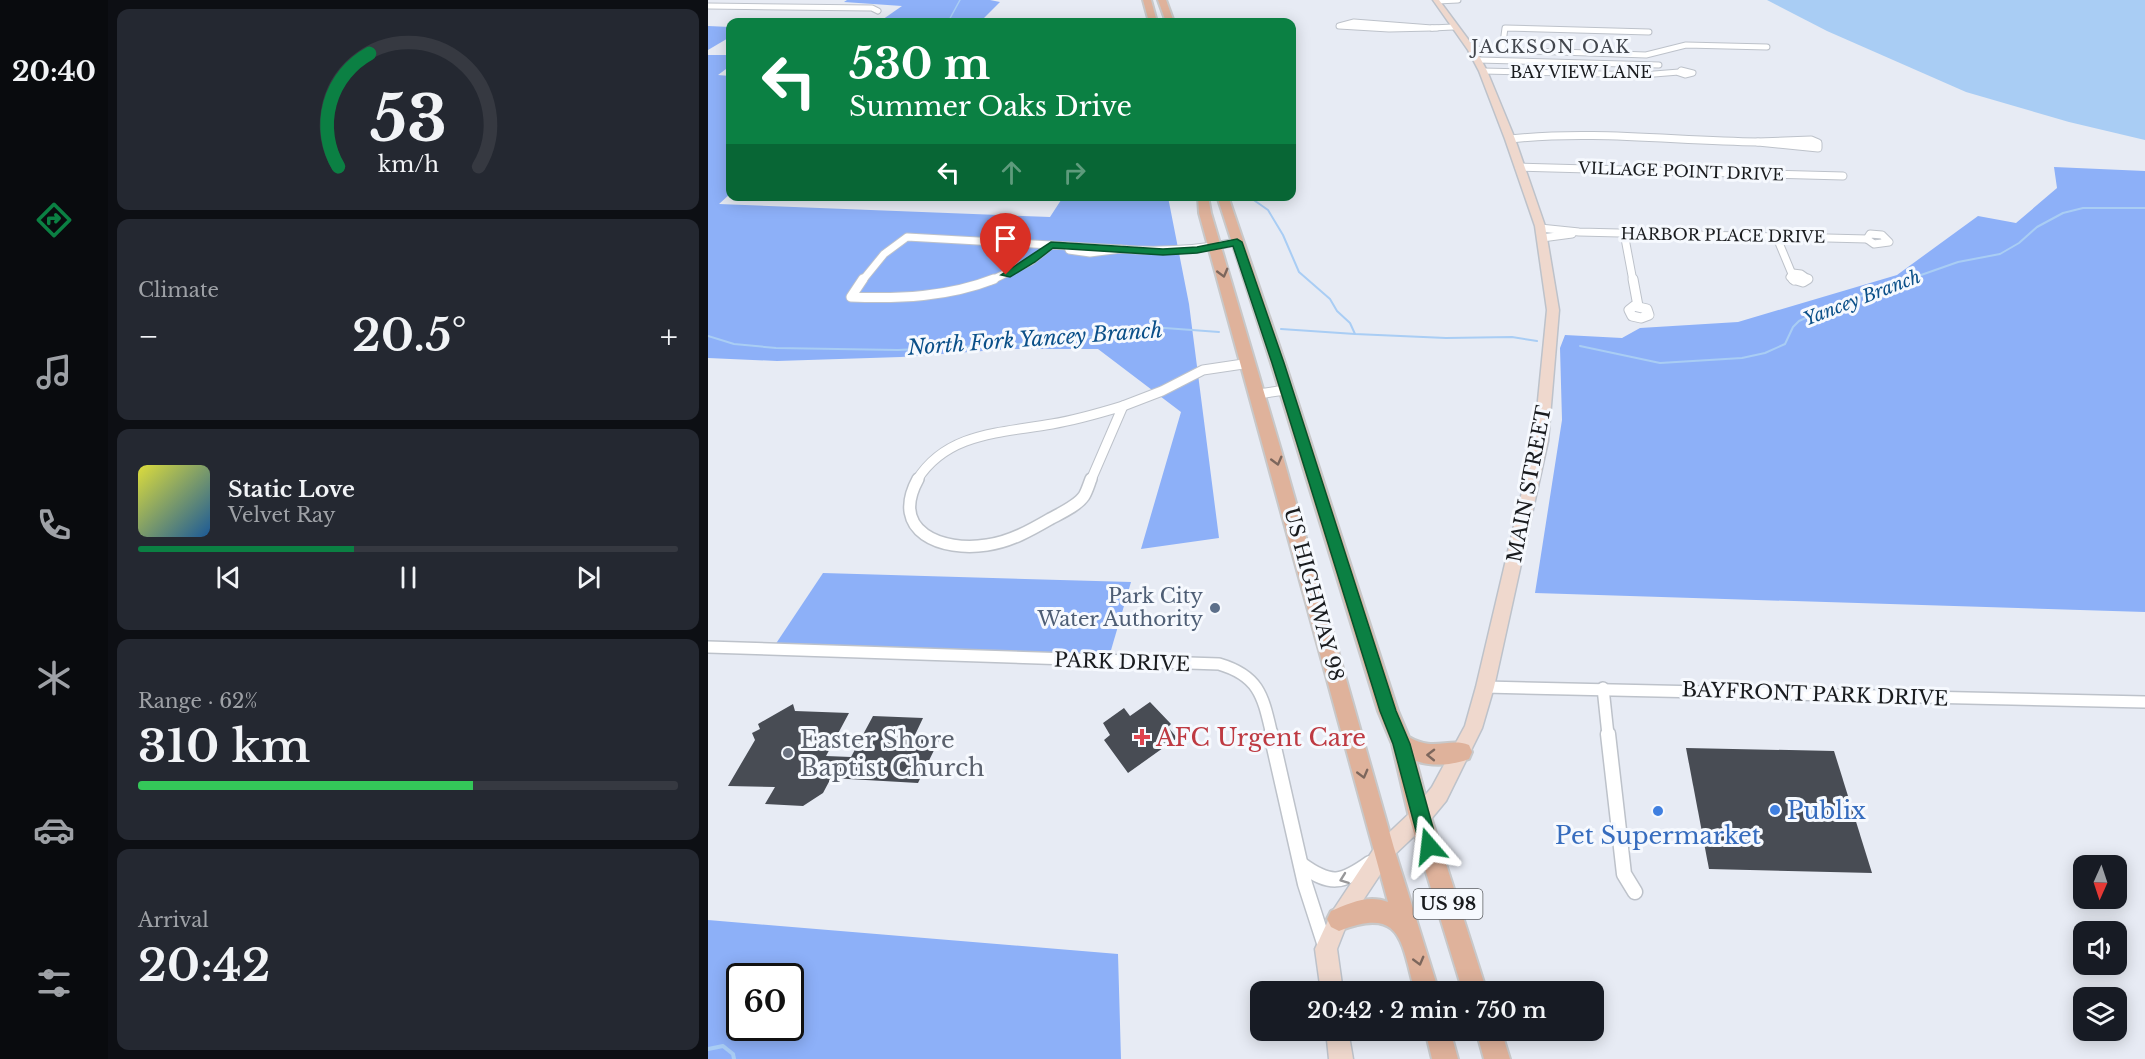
<!DOCTYPE html>
<meta charset="utf-8">
<style>
body{margin:0;font-family:"Libre Baskerville",serif;background:#242831;color:#f1f3f6;height:100vh;display:flex;flex-direction:column;font-size:22px;white-space:nowrap}
*{box-sizing:border-box;margin:0}
p{font-size:20px;color:#9ea1a6}
.icon{flex:none;width:33px;height:33px;fill:none;stroke:currentColor;stroke-width:2;stroke-linecap:round;stroke-linejoin:round}
.map{position:relative;flex:1;overflow:hidden}
.side{display:flex;flex-direction:column;gap:9px;padding:9px;background:#0d0f14;width:600px}
.side>*{flex:none}
.hud{position:absolute;left:18px;top:18px;width:570px;height:183px;border-radius:12px;box-shadow:0 3px 15px #0003;background:#0b8043;color:#fff;overflow:hidden}
.needle{width:39px;rotate:183deg}
.buttons{position:absolute;left:1365px;top:855px;display:grid;gap:12px}
.buttons a{display:grid;place-items:center;width:54px;height:54px;border-radius:12px;background:#171b24;box-shadow:0 3px 15px #0003;font-size:30px}
.speed{position:absolute;left:18px;top:963px;display:flex;gap:12px;font-size:30px;font-weight:700;text-align:center}
.speed>*{display:grid;place-content:center;width:78px;height:78px;border-radius:50%;background:#171b24;box-shadow:0 3px 15px #0003;line-height:1}
.speed .limit{border:3px solid #111;border-radius:9px;background:#fff;color:#111}
.pin{position:absolute;display:grid;place-items:center;width:51px;height:51px;color:#fff;margin:-62px -26px;border-radius:50% 50% 50% 0;rotate:-45deg;box-shadow:0 0 6px #0007}
.pin .icon{rotate:45deg}
.me{position:absolute;width:66px;margin:-33px;rotate:343deg;stroke-linejoin:round;filter:drop-shadow(0 0 4px #0008)}
.turn{display:flex;align-items:center;gap:21px;height:126px;padding:0 24px;font-size:27px}
.turn .icon{width:78px;height:78px;stroke-width:2.5}
.turn b{display:block;font-size:42px;line-height:51px}
.lanes{display:flex;align-items:center;height:57px;padding:0 24px;background:#0003;justify-content:center;gap:30px;direction:ltr}
.lanes .off{opacity:.35}
.big{font-size:45px;font-weight:600;line-height:1.1}
.side .tile{flex:1;display:flex;flex-direction:column;justify-content:center;gap:9px;min-width:0;padding:0 21px;border-radius:12px;background:#242831}
.side .dial{align-items:center;gap:0}
.dial svg{height:156px;overflow:visible;fill:none;stroke:#363941;stroke-width:7;stroke-linecap:round;text-anchor:middle}
.dial text{fill:#f1f3f6;stroke:none}
.song{display:flex;align-items:center;gap:18px}
.cover{width:72px;height:72px;border-radius:9px;background:linear-gradient(135deg,hsl(60 70% 55%),hsl(210 70% 35%))}
.played{height:6px;border-radius:3px;background:linear-gradient(90deg,#0b8043 40%,#363941 40%)}
.keys{display:flex;justify-content:space-around;direction:ltr}
.heat{display:flex;justify-content:space-between;align-items:center;font-size:33px;direction:ltr}
.charge{height:9px;border-radius:4px;background:linear-gradient(90deg,#34c759 62%,#363941 0)}
.trip{position:absolute;left:542px;top:981px;width:354px;height:60px;border-radius:12px;background:#171b24;box-shadow:0 3px 15px #0003;font-weight:600;line-height:60px;text-align:center}
main{display:flex;flex:1;min-height:0}
.tabs{display:flex;flex-direction:column;width:108px;justify-content:space-around;align-items:center;background:#090b0e;color:#9ea1a6}
.tabs .icon{width:42px;height:42px}
.tabs .on{color:#0b8043}
.tabs b{font-size:27px;color:#f1f3f6}
.map>svg:first-child{display:block}
</style>
<main>
<nav class="tabs">
<b>20:40</b>
<svg class="icon on" aria-label="directions" viewBox="0 0 24 24"><path d="M12 3l9 9-9 9-9-9zM9 14v-3h6M13 9l2 2-2 2"/></svg>
<svg class="icon" aria-label="music" viewBox="0 0 24 24"><path d="M9 18V5l10-2v13"/><circle cx="6" cy="18" r="3"/><circle cx="16" cy="16" r="3"/></svg>
<svg class="icon" aria-label="phone" viewBox="0 0 24 24"><path d="M5 4h4l2 5-3 2q2 4 5 5l2-3 5 2v4C11 20 4 13 5 4z"/></svg>
<svg class="icon" aria-label="climate" viewBox="0 0 24 24"><path d="M12 3v18M4 7l16 10M4 17L20 7"/></svg>
<svg class="icon" aria-label="car" viewBox="0 0 24 24"><path d="M5 17H2v-5l4-1 3-4h7l3 4 3 1v5h-3M9 17h6M6 11h13"/><circle cx="7" cy="17" r="2"/><circle cx="17" cy="17" r="2"/></svg>
<svg class="icon" aria-label="filters" viewBox="0 0 24 24"><path d="M4 7h16M4 17h16"/><circle cx="9" cy="7" r="2"/><circle cx="15" cy="17" r="2"/></svg>
</nav>
<section class="side">
<div class="tile dial"><svg viewBox="0 0 100 80">
<path d="M14 69A42 42 0 1 1 86 69"/>
<path d="M14 69A42 42 0 0 1 30 11" stroke="#0b8043"/>
<text x="50" y="56" font-size="32" font-weight="700">53</text>
<text x="50" y="72" font-size="11">km/h</text>
</svg></div>
<div class="tile"><p>Climate</p>
<div class="heat"><a>−</a><b class="big">20.5°</b><a>+</a></div>
</div>
<div class="tile">
<div class="song"><i class="cover"></i><div><b>Static Love</b><p>Velvet Ray</p></div></div>
<div class="played"></div>
<div class="keys"><svg class="icon" aria-label="previous" viewBox="0 0 24 24"><path d="M18 5L8 12l10 7zM5 5v14"/></svg><svg class="icon" aria-label="pause" viewBox="0 0 24 24"><path d="M8 5v14M16 5v14"/></svg><svg class="icon" aria-label="next" viewBox="0 0 24 24"><path d="M6 5l10 7-10 7zM19 5v14"/></svg></div>
</div>
<div class="tile"><p>Range · 62%</p><b class="big">310 km</b><div class="charge"></div></div>
<div class="tile"><p>Arrival</p><b class="big">20:42</b></div>
</section>
<div class="map">
<svg width="1437" height="1059" viewBox="0 0 1437 1059">
<rect width="100%" height="100%" fill="#e7ebf4"/>
<g fill="#8db0f8" fill-rule="evenodd">
<path d="M139,0h143l10,2 -20,20h-101l23,-16 -58,-4z"/>
<path d="M0,26l22,1v10l-22,13z"/>
<path d="M0,55h22v11l-12,9 12,1v118l-11,10 331,13 13,-20h105l21,107 30,234 -78,11 40,-137 -83,-63h-88l-109,8 -124,4 -69,-3z"/>
<path d="M1346,167l91,4v441l-610,-19 27,-173 -2,-72 5,-13 57,3 18,-10 98,-6 159,-47 81,-59 38,7 41,-35z"/>
<path d="M115,573l308,9 -22,75 -334,-12z"/>
<path d="M0,920l410,34 3,105h-413zM82,976v52h-50v-52z"/>
</g>
<path fill="#a9cdf4" d="M1059,0h378v140l-76,-18 -103,-30 -139,-61z"/>
<g fill="none" stroke-linecap="round" stroke-linejoin="round">
<path stroke="#a9cdf4" stroke-width="1.5" d="M240,22l12,-22"/>
<g stroke="#a9cdf4" stroke-width="2">
<path d="M540,196l20,14 15,25 16,37 31,27 7,12 13,12 5,11 91,4 66,-1 25,4"/>
<path d="M573,329l74,5"/>
<path d="M0,336l26,8 42,4 122,2 121,-6 101,-10 31,-7 68,5"/>
<path d="M872,346l80,17 82,-5 23,-5 20,-9 8,-17 6,-6 31,-14 128,-45 42,-8 19,-11 18,-16 26,-14 20,-5h62"/>
</g>
<path stroke="#a9cdf4" stroke-width="4" d="M0,1049l15,-3 10,8 1,5"/>
</g>
<g fill="#484c54">
<path d="M442,702l21,22 -3,3 9,11 -49,35 -24,-33 6,-5 -7,-12 21,-15 6,8z"/>
<path d="M85,704l2,7 54,2 -23,43 25,1 22,-41 50,2 -9,19 26,1 -22,45 -87,-5 -8,15 -20,13 -38,-2 10,-17 -47,-1 27,-46 -3,-7 8,-4 -2,-5z"/>
<path d="M978,748l148,3 38,122 -163,-4z"/>
</g>
<g fill="none" stroke-linecap="round" stroke-linejoin="round">
<g stroke="#bdc2ca" stroke-width="7">
<g id="street-far4">
<path d="M729,1l21,-1"/>
<path d="M0,6l164,2 6,3"/>
<path d="M646,22l78,6 -43,1 -50,-3z"/>
<path d="M724,28h5"/>
<path d="M724,28l21,-1"/>
<path d="M763,49l31,1 3,-22 144,4"/>
<path d="M794,50l144,5 40,-10 81,2"/>
<path d="M770,60l181,5"/>
<path d="M973,70l12,3 -8,2 -6,-2z"/>
<path d="M775,71l159,4 37,-3"/>
</g>
</g>
<g stroke="#bdc2ca" stroke-width="9">
<g id="street-far3">
<path d="M802,139c83,-9 165,2 248,3"/>
<path d="M1103,140l7,3v5l-60,-6z"/>
<path d="M811,167l324,9"/>
<path d="M832,228l39,4 288,7"/>
<path d="M916,233l9,48"/>
<path d="M1162,234l12,1 7,7 -15,2 -7,-5z"/>
<path d="M834,238l30,-4"/>
<path d="M1069,238l15,36"/>
<path d="M343,245l17,1"/>
<path d="M360,246l53,3 -31,4 -21,-3z"/>
<path d="M413,249c41,3 76,1 116,-7"/>
<path d="M154,281l22,-27 23,-17 144,8"/>
<path d="M282,281l41,-20 20,-16"/>
<path d="M1086,281l-4,-4 3,-4 8,1 7,5 -3,2"/>
</g>
</g>
<g stroke="#bdc2ca" stroke-width="11">
<g id="street-far2">
<path d="M155,279l-12,18c48,2 97,0 143,-18"/>
<path d="M925,279l5,27"/>
<path d="M1085,279l10,3 5,-3"/>
<path d="M926,306l13,3 2,6 -8,3 -9,-2 -3,-6z"/>
<path d="M551,394l26,-4"/>
<path d="M415,406l39,-15 41,-21 47,-7"/>
<path d="M209,480c30,-48 85,-47 135,-56 24,-4 48,-11 71,-18l-32,74"/>
</g>
</g>
<g stroke="#bdc2ca" stroke-width="14">
<g id="street-far1">
<path d="M210,479c-29,53 24,73 69,66 23,-3 44,-15 63,-26 11,-6 27,-13 34,-23 3,-5 5,-12 7,-17"/>
<path d="M0,647l511,17c41,12 44,33 53,71"/>
<path d="M777,687l660,15"/>
<path d="M895,688l5,47"/>
</g>
</g>
<g stroke="#bdc2ca" stroke-width="17">
<g id="street">
<path d="M563,734l34,150 21,65"/>
<path d="M900,734l16,140 11,18"/>
<path d="M594,865c29,21 40,18 68,-2"/>
</g>
</g>
<g stroke="#bdc2ca" stroke-width="3">
<g id="secondary">
<path d="M725,0h6l37,50 11,21 28,68 30,87 14,84 -11,131 -54,246 -12,41 -36,73 -19,23 -36,34 -45,68 -9,23 6,43h-22l-6,-43 17,-37 45,-68 36,-34 19,-23 33,-61 11,-39 58,-246 13,-131 -12,-84 -30,-87 -26,-68 -11,-21z"/>
<path d="M618,1030h22l5,29h-24z"/>
</g>
</g>
<g stroke="#c8c8c9" stroke-width="4">
<g id="primary">
<path d="M435,0h8l6,22h-8z"/>
<path d="M450,0h8l8,22h-8z"/>
<path d="M490,196h10l3,17 70,237 113,398 45,144h-24c-14,-51 -13,-86 -76,-61l-8,-4 -4,-8 4,-8c18,-8 38,-17 57,-9l-189,-689z"/>
<path d="M509,196h11l57,167 113,348 11,26c25,15 40,0 60,8l3,7 -3,7c-16,6 -36,8 -53,2l15,56 56,175h-24l-54,-175 -17,-73 -14,-33 -107,-348z"/>
<path d="M717,1030h25l8,29h-26z"/>
<path d="M768,1030h25l9,29h-26z"/>
</g>
</g>
<use href="#street-far4" stroke="#fff" stroke-width="5"/>
<use href="#street-far3" stroke="#fff" stroke-width="7"/>
<use href="#street-far2" stroke="#fff" stroke-width="9"/>
<use href="#street-far1" stroke="#fff" stroke-width="11"/>
<use href="#street" stroke="#fff" stroke-width="14"/>
<use href="#secondary" fill="#efd8cd" fill-rule="evenodd"/>
<use href="#primary" fill="#dfb29b" fill-rule="evenodd"/>
</g>
<defs><path id="oneway-chevron" d="M-2-3.5L2.5 0L-2 3.5" fill="none" stroke-width="1.6" stroke-linecap="round" stroke-linejoin="round" transform="scale(1.5)"/></defs>
<g stroke="#7c665c">
<use href="#oneway-chevron" transform="translate(515 273) rotate(75)"/>
<use href="#oneway-chevron" transform="translate(569 461) rotate(75)"/>
<use href="#oneway-chevron" transform="translate(723 755) rotate(-179)"/>
<use href="#oneway-chevron" transform="translate(655 774) rotate(75)"/>
<use href="#oneway-chevron" transform="translate(711 961) rotate(75)"/>
</g>
<use stroke="#98989a" href="#oneway-chevron" transform="translate(636 879) rotate(160)"/>
<path fill="#0b8043" stroke="#07532c" stroke-width="1.5" d="M529,239l5,3 42,121 112,348 14,33 28,102 -3,6 -6,3 -7,-3 -2,-6 -27,-102 -13,-33 -108,-348 -39,-117 -36,7 -34,2 -110,-7 -18,14 -25,15 -9,-2 50,-33 112,7 34,-2z"/>
<circle fill="#5c6f8a" stroke="#f6f9fe" stroke-width="2" cx="507" cy="608" r="6"/>
<path fill="#e0444e" stroke="#f6f9fe" stroke-width="2" d="M431 728h6v6h6v6h-6v6h-6v-6h-6v-6h6z"/>
<circle fill="#6b7280" stroke="#f6f9fe" stroke-width="2" cx="80" cy="753" r="6"/>
<g fill="#3f7fe0" stroke="#f6f9fe" stroke-width="2">
<circle cx="1067" cy="810" r="6"/>
<circle cx="950" cy="811" r="6"/>
</g>
<g text-anchor="middle" dominant-baseline="central" stroke-width="6" stroke-linejoin="round" paint-order="stroke">
<g font-size="16" fill="#191b1e" stroke="#f6f9fe">
<text x="873" y="72">BAY VIEW LANE</text>
<text transform="translate(973 171) rotate(2)">VILLAGE POINT DRIVE</text>
<text transform="translate(1015 235) rotate(1)">HARBOR PLACE DRIVE</text>
</g>
<g font-size="18" letter-spacing="1.5" fill="#42464d" stroke="#f6f9fe">
<text x="843" y="47">JACKSON OAK</text>
</g>
<g font-size="18" font-style="italic" fill="#0b5089" stroke="#f6f9fe">
<text transform="translate(1154 298) rotate(-21)">Yancey Branch</text>
</g>
<rect fill="#f6f9fe" stroke="#5b5e61" stroke-width="1.5" x="705.5" y="889" width="69" height="30" rx="4.5"/>
<g font-size="18" font-weight="bold" fill="#191b1e">
<text x="740" y="904">US 98</text>
</g>
<g font-size="20" fill="#191b1e" stroke="#f6f9fe">
<text transform="translate(821 484) rotate(-79)">MAIN STREET</text>
<text transform="translate(606 594) rotate(75)">US HIGHWAY 98</text>
<text transform="translate(414 662) rotate(2)">PARK DRIVE</text>
<text transform="translate(1107 694) rotate(2)">BAYFRONT PARK DRIVE</text>
</g>
<g font-size="20" fill="#4e5e75" stroke="#f6f9fe" text-anchor="end">
<text x="495" y="596">Park City<tspan x="495" dy="23">Water Authority</tspan></text>
</g>
<g font-size="21" font-style="italic" fill="#0b5089" stroke="#f6f9fe">
<text transform="translate(327 339) rotate(-4)">North Fork Yancey Branch</text>
</g>
<g font-size="24" fill="#be3a42" stroke="#f6f9fe" text-anchor="start">
<text x="448" y="737">AFC Urgent Care</text>
</g>
<g font-size="24" fill="#5b616d" stroke="#f6f9fe" text-anchor="start">
<text x="92" y="739">Easter Shore<tspan x="92" dy="28">Baptist Church</tspan></text>
</g>
<g font-size="24" fill="#366cbe" stroke="#f6f9fe" text-anchor="start">
<text x="1079" y="810">Publix</text>
<text x="950" y="835" text-anchor="middle">Pet Supermarket</text>
</g>
</g>
</svg>
<div class="buttons">
<a><svg class="needle" viewBox="-14 -14 28 28"><path d="M0-13l5 13h-10z" fill="#e53935"/><path d="M0 13l5-13h-10z" fill="#9ea1a6"/></svg></a>
<a><svg class="icon" aria-label="sound" viewBox="0 0 24 24"><path d="M4 9h4l5-4v14l-5-4H4zM17 9q2 3 0 6"/></svg></a>
<a><svg class="icon" aria-label="layers" viewBox="0 0 24 24"><path d="M12 4l9 5-9 5-9-5zM3 14l9 5 9-5"/></svg></a>
</div>
<div class="speed"><div class="limit">60</div></div>
<div class="pin" style="left:298px;top:275px;background:#d93025"><svg class="icon" aria-label="arrive" viewBox="0 0 24 24"><path d="M6 21V4h12l-3 4 3 4H6"/></svg></div>
<svg class="me" style="left:721px;top:846px" viewBox="-20 -20 40 40"><path d="M0-17L14 15 0 8-14 15z" fill="#0b8043" stroke="#fff" stroke-width="4"/></svg>
<div class="trip">20:42 · 2 min · 750 m</div>
<div class="hud">
<div class="turn"><svg class="icon" aria-label="left" viewBox="0 0 24 24"><path d="M17 20v-9H6M10 6l-5 5 5 5"/></svg><div><b>530 m</b>Summer Oaks Drive</div></div>
<div class="lanes"><svg class="icon" aria-label="left" viewBox="0 0 24 24"><path d="M17 20v-9H6M10 6l-5 5 5 5"/></svg><svg class="icon off" aria-label="ahead" viewBox="0 0 24 24"><path d="M12 20V5M6 11l6-6 6 6"/></svg><svg class="icon off" aria-label="right" viewBox="0 0 24 24"><path d="M7 20v-9h11M14 6l5 5-5 5"/></svg></div>
</div>
</div>
</main>
